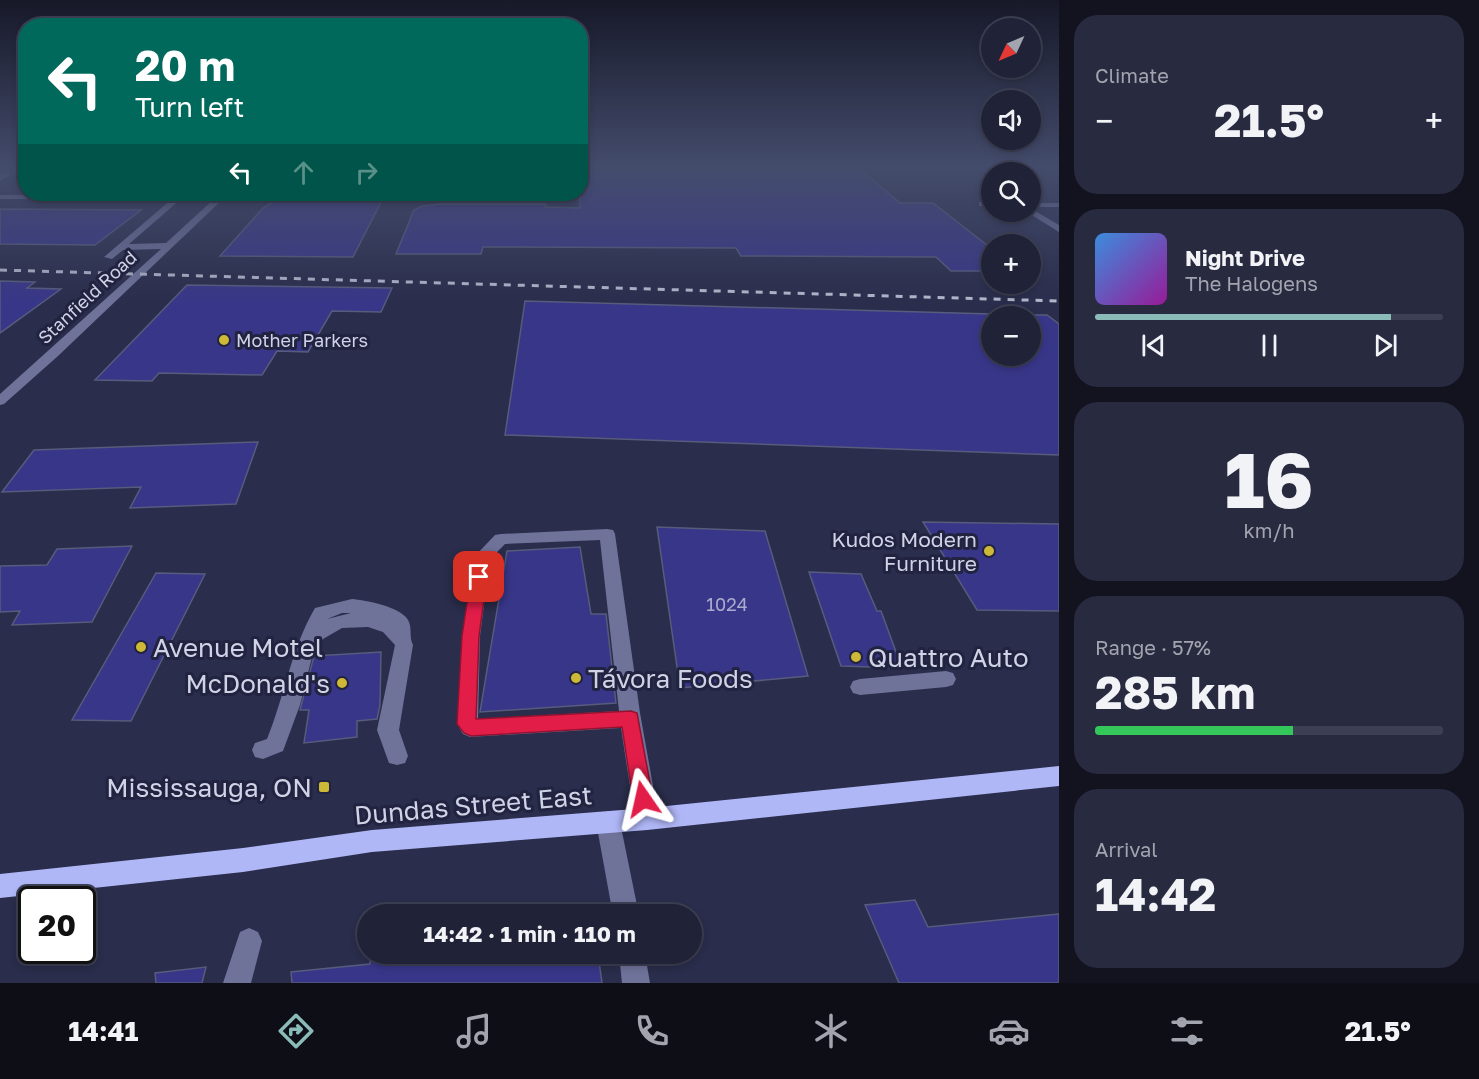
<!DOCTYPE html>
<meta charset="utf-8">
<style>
body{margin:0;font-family:"Golos Text",sans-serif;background:#282a40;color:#f1f3f6;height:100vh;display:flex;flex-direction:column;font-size:22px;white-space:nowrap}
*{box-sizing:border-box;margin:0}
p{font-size:20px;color:#a2a4ae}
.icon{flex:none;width:33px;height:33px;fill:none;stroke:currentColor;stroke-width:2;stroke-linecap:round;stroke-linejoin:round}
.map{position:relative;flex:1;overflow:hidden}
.details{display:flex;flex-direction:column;gap:15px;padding:15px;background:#12131f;width:420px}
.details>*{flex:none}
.hud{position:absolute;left:18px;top:18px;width:570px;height:183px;border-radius:24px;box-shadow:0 3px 9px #0003,0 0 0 2px #3d3f53;background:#00695c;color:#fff;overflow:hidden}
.needle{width:39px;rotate:226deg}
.controls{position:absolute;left:981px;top:18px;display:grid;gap:12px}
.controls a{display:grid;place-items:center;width:60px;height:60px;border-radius:50%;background:#202238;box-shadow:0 3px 9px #0003,0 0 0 2px #3d3f53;font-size:30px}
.speed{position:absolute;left:18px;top:886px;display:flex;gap:12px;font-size:30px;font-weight:700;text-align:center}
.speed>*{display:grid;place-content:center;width:78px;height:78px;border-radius:50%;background:#202238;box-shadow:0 3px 9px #0003,0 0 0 2px #3d3f53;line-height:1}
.speed .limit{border:3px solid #111;border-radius:9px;background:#fff;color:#111}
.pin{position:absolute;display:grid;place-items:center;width:51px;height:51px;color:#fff;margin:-26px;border-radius:12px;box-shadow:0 3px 9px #0006}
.me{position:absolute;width:66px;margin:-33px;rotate:349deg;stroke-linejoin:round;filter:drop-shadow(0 0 4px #0008)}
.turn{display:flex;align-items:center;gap:21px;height:126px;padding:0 18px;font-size:27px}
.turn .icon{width:78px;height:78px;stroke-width:2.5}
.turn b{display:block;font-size:42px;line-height:51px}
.lanes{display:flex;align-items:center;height:57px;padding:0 18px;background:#0003;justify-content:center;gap:30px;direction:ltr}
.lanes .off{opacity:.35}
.big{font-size:45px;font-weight:700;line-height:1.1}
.details .tile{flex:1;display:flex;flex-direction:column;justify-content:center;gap:9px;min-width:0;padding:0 21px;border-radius:24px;background:#282a40}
.details .dial{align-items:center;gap:0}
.dial b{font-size:78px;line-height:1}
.song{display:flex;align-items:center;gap:18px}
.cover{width:72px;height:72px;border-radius:9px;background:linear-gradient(135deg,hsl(210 70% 55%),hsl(300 70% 35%))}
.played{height:6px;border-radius:3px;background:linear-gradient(90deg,#8bbbb9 85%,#3d3f53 85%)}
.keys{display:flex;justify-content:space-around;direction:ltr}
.heat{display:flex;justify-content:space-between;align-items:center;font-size:33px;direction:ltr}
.charge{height:9px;border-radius:4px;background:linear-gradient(90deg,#34c759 57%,#3d3f53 0)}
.trip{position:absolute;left:357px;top:904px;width:345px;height:60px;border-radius:30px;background:#202238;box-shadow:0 3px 9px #0003,0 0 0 2px #3d3f53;font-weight:700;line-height:60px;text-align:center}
.tabs{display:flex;height:96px;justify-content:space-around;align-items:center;background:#0d0e16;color:#a2a4ae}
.tabs .icon{width:42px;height:42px}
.tabs .on{color:#8bbbb9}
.tabs b{font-size:27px;color:#f1f3f6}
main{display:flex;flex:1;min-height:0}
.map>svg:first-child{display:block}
</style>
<main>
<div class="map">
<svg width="1059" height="983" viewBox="0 0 1059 983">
<rect width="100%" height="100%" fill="#2a2d4b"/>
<g fill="#383688" stroke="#575b7c" stroke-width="1.5">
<path d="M580,166h276l44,37h33l59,46v22h-41l-15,-14 -195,-1 -5,-8 -253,-1 -2,7h-85l18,-44 9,-4 17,-2h106l-1,3 35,1z"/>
<path d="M274,201h32l75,1 -28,55 -133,-1 43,-48z"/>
<path d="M0,209l141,1 -46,35 -95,-1z"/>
<path d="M0,281l35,1 -8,6 34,1 -61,44z"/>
<path d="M187,285l205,3 -11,24 -49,-1 -24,41 -31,-1 -15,24 -103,-2 -7,8 -57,-1z"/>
<path d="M525,301l467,13v42h38v-41h17l12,9v131l-554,-20z"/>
<path d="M258,442l-22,62 -106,4 11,-21 -139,5 32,-42z"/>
<path d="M923,522l136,2v87l-82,-1z"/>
<path d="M657,527l108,4 43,145 -128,12z"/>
<path d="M132,546l-40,76 -80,3 8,-14 -20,1v-46l47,-1 10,-16z"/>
<path d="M580,547l11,67h15l10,89 -136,9 27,-161z"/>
<path d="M809,572l52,2 16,37h4l21,57 -61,-2z"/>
<path d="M156,573l49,1 -74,147 -59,-1z"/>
<path d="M381,652l-1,53 -3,14 -20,2v16l-53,6 5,-33h-9l14,-54z"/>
<path d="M915,900l13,27 131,-13v69h-160l-34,-78z"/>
<path d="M379,954h219l4,29h-310l-1,-11 79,-8v-9z"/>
<path d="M206,967l-4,16h-46l-1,-10z"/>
</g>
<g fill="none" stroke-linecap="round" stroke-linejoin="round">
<g fill="#6f739a" fill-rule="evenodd">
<path d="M0,172l11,2 -11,7z"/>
<path d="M220,194l179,1 4,2 -4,2h-176l-165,157 -54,48 -4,1v-11l161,-145 -38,1 -11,9 -8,-2 68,-58h-172v-4zM181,199h33l-48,44 -37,1z"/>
<path d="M982,202h10v4h-13v-4z"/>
<rect x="1030" y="203" width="29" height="4"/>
<path d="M1030,208l29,17v7l-32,-20h3z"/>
<path d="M607,529l6,1 2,4 25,179 19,106 -4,8 -8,3 -8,-3 -4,-8 -14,-91 -151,9 -7,-3 -6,-10 5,-88 12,-79 21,-22 6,-1zM600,540l19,171 -141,8 2,-83 10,-77 15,-15z"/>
<path d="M352,599c13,1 52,8 57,23 3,8 0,15 4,23l-14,85 9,26 -3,7 -8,2 -8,-2 -12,-33 18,-85 -12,-13 -15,-5 -26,1 -19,11 -9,10 -14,56 -17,46 -20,8 -8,-2 -3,-7 3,-7 12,-4c18,-44 24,-90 48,-131zM342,613h21h-12l-24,6z"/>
<path d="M946,671l7,2 3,6 -3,6 -7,2 -86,8 -7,-2 -3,-6 3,-6 7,-2z"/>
<path d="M608,811l8,3 4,8 19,93h-26l-17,-93 4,-8z"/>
<path d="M249,928l9,4 4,9 -11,42h-28l17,-51z"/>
<path d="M619,954h26l5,29h-28z"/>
</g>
<path fill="#b0b7f7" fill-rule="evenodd" d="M1059,766v20l-412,44 -275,22 -129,20 -243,26v-24l243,-26 129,-18 275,-22z"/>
<path stroke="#b6b9cd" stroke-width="3" stroke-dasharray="7 7" stroke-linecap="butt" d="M0,270l1059,31"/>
</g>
<linearGradient id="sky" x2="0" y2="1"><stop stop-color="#171929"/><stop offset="0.55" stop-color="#444c6c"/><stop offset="1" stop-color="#444c6c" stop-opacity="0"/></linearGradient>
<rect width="1059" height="304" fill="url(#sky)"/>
<path fill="#e11d48" stroke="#92132f" stroke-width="1.5" d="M479,571l6,2 2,4 -8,59 -3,83 155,-8 6,2 16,86 -3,7 -7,3 -7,-3 -3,-7 -11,-72 -151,9 -7,-3 -7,-9 5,-88 9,-59 3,-4z"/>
<g fill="#ceb837" stroke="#212340" stroke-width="2">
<circle cx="224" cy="340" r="6"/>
<circle cx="989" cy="551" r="6"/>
<circle cx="141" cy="647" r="6"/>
<circle cx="856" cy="657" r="6"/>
<circle cx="576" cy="678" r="6"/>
<circle cx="342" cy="683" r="6"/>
<rect x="318" y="781" width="12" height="12" rx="3"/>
</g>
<g text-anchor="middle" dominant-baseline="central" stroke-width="6" stroke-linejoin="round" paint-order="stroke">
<g font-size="18" fill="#d0d3e6" stroke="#212340">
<text transform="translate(87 297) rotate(-43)">Stanfield Road</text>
</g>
<g font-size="18" fill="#d0d3e6" stroke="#212340" text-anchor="start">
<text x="236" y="340">Mother Parkers</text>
</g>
<g font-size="18" fill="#aaacce">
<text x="727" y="604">1024</text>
</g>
<g font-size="21" fill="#d0d3e6" stroke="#212340" text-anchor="end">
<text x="977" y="539">Kudos Modern<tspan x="977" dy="24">Furniture</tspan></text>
</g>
<g font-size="26" fill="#d0d3e6" stroke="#212340" text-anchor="start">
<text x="153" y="647">Avenue Motel</text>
<text x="868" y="657">Quattro Auto</text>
<text x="588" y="678">Távora Foods</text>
<text x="330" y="683" text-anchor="end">McDonald's</text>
<text x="312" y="787" text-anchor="end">Mississauga, ON</text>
</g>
<g font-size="26" fill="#d0d3e6" stroke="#212340">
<text transform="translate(473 805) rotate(-5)">Dundas Street East</text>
</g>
</g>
</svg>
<div class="controls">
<a><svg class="needle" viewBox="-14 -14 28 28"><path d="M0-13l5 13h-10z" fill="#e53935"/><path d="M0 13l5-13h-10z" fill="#a2a4ae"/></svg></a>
<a><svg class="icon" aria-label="sound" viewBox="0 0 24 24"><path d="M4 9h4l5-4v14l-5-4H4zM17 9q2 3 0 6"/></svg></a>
<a><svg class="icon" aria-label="search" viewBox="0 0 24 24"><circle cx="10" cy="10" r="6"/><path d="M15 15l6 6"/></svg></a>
<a>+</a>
<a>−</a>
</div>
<div class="speed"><div class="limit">20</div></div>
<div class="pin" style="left:479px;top:577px;background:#d93025"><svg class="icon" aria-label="arrive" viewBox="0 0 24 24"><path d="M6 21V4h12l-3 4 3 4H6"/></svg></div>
<svg class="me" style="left:643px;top:799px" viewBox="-20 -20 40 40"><path d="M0-17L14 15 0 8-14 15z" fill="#e11d48" stroke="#fff" stroke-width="4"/></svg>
<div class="trip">14:42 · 1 min · 110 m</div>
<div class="hud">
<div class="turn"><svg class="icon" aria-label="left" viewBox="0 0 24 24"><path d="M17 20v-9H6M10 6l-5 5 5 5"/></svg><div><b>20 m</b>Turn left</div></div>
<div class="lanes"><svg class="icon" aria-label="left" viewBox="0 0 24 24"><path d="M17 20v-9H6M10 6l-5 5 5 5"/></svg><svg class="icon off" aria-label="ahead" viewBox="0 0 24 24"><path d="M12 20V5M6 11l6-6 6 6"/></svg><svg class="icon off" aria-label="right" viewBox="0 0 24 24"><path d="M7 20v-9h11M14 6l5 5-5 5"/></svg></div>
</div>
</div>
<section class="details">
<div class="tile"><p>Climate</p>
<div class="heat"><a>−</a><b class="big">21.5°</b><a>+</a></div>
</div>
<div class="tile">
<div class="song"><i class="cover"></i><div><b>Night Drive</b><p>The Halogens</p></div></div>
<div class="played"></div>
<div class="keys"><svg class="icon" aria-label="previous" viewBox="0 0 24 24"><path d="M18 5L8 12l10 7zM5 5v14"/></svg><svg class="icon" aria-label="pause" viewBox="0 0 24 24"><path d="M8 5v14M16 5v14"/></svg><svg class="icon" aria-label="next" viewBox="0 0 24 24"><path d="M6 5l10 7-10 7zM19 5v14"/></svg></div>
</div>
<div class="tile dial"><b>16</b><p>km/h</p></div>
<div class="tile"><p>Range · 57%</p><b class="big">285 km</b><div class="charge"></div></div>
<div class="tile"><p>Arrival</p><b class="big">14:42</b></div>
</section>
</main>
<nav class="tabs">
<b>14:41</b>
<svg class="icon on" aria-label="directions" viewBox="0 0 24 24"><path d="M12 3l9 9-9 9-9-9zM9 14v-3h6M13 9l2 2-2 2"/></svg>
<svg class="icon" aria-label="music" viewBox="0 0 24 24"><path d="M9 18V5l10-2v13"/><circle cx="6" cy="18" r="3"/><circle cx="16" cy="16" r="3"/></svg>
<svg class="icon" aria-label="phone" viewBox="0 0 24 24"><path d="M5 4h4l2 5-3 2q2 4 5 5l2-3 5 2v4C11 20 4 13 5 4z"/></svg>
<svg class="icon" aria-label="climate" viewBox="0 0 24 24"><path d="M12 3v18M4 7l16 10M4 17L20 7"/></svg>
<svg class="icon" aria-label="car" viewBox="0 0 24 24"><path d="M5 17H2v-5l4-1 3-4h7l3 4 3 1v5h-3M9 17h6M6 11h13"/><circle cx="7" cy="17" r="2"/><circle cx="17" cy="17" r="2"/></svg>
<svg class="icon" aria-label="filters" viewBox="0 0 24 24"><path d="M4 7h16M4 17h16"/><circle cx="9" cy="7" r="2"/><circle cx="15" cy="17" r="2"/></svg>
<b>21.5°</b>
</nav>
